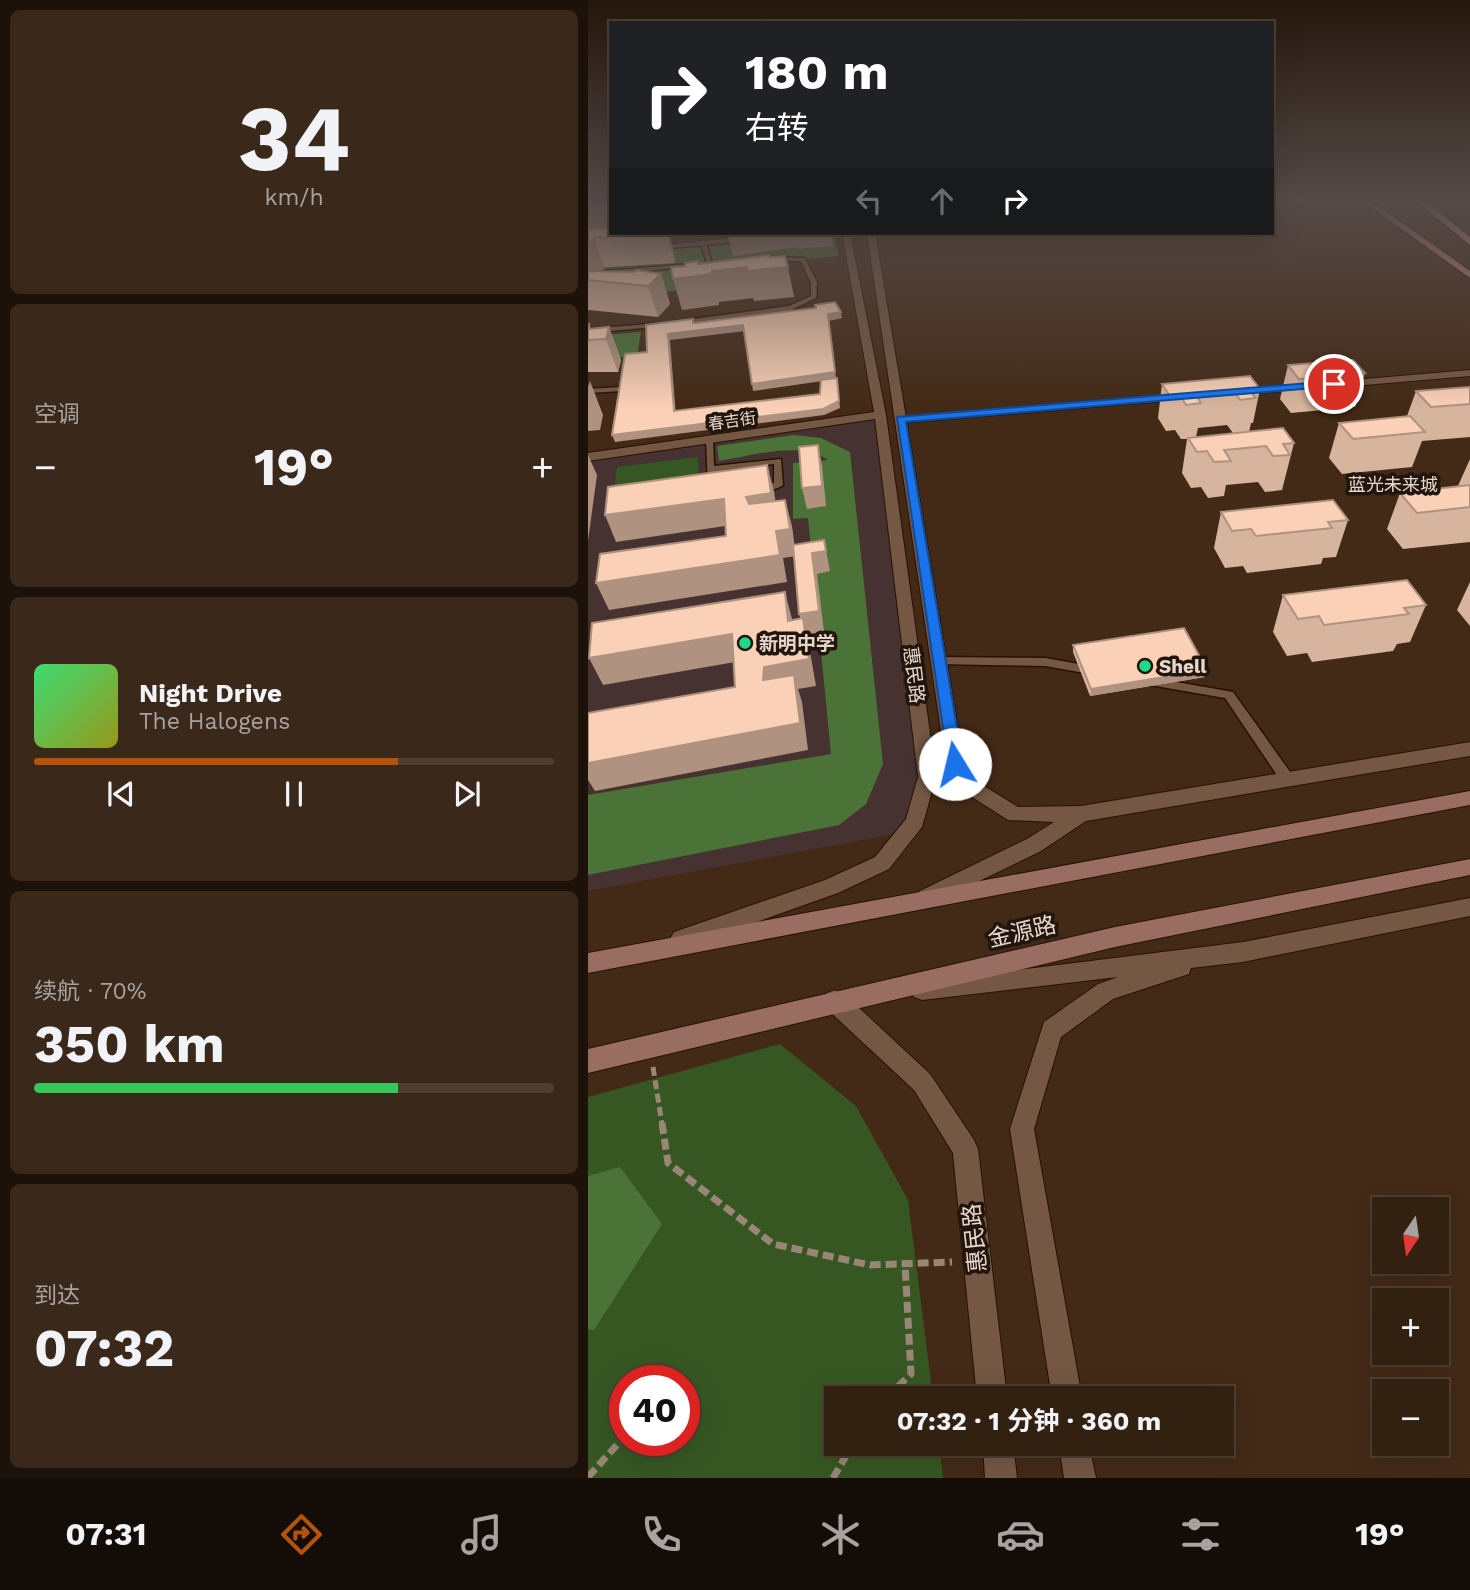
<!DOCTYPE html>
<html lang="zh">
<meta charset="utf-8">
<style>
body{margin:0;font-family:"Work Sans","Noto Sans SC",sans-serif;background:#3a281a;color:#f1f3f6;height:100vh;display:flex;flex-direction:column;font-size:26px;white-space:nowrap}
*{box-sizing:border-box;margin:0}
p{font-size:23px;color:#a8a39f}
.icon{flex:none;width:38px;height:38px;fill:none;stroke:currentColor;stroke-width:2;stroke-linecap:round;stroke-linejoin:round}
.map{position:relative;flex:1;overflow:hidden}
.panel{display:flex;flex-direction:column;gap:10px;padding:10px;background:#1c1209;width:588px}
.panel>*{flex:none}
.top-card{position:absolute;left:21px;top:21px;width:665px;height:214px;border-radius:0px;box-shadow:0 7px 28px #0002,0 0 0 2px #4d3e31;background:#202124;color:#fff;overflow:hidden}
.needle{width:46px;rotate:193deg}
.buttons{position:absolute;left:784px;top:1197px;display:grid;gap:14px}
.buttons a{display:grid;place-items:center;width:77px;height:77px;border-radius:0px;background:#322011;box-shadow:0 7px 28px #0002,0 0 0 2px #4d3e31;font-size:35px}
.speed{position:absolute;left:21px;top:1365px;display:flex;gap:14px;font-size:35px;font-weight:700;text-align:center}
.speed>*{display:grid;place-content:center;width:91px;height:91px;border-radius:50%;background:#322011;box-shadow:0 7px 28px #0002,0 0 0 2px #4d3e31;line-height:1}
.speed .limit{border:10px solid #d22;background:#fff;color:#111}
.pin{position:absolute;display:grid;place-items:center;width:60px;height:60px;color:#fff;margin:-30px;border:4px solid #fff;border-radius:50%;box-shadow:0 2px 7px #0007}
.me{position:absolute;width:77px;margin:-38px;rotate:351deg;stroke-linejoin:round;filter:drop-shadow(0 0 5px #0008)}
.turn{display:flex;align-items:center;gap:24px;height:147px;padding:0 21px;font-size:32px}
.turn .icon{width:91px;height:91px;stroke-width:2.5}
.turn b{display:block;font-size:49px;line-height:60px}
.lanes{display:flex;align-items:center;height:66px;padding:0 21px;background:#0003;justify-content:center;gap:35px;direction:ltr}
.lanes .off{opacity:.35}
.big{font-size:52px;font-weight:700;line-height:1.1}
.panel .card{flex:1;display:flex;flex-direction:column;justify-content:center;gap:10px;min-width:0;padding:0 24px;border-radius:10px;background:#3a281a}
.panel .dial{align-items:center;gap:0}
.dial b{font-size:91px;line-height:1}
.song{display:flex;align-items:center;gap:21px}
.cover{width:84px;height:84px;border-radius:10px;background:linear-gradient(135deg,hsl(140 70% 55%),hsl(60 70% 35%))}
.played{height:7px;border-radius:4px;background:linear-gradient(90deg,#b45309 70%,#4d3e31 70%)}
.keys{display:flex;justify-content:space-around;direction:ltr}
.heat{display:flex;justify-content:space-between;align-items:center;font-size:38px;direction:ltr}
.charge{height:10px;border-radius:5px;background:linear-gradient(90deg,#34c759 70%,#4d3e31 0)}
.trip{position:absolute;left:236px;top:1386px;width:410px;height:70px;border-radius:0px;background:#322011;box-shadow:0 7px 28px #0002,0 0 0 2px #4d3e31;font-weight:700;line-height:70px;text-align:center}
.menu{display:flex;height:112px;justify-content:space-around;align-items:center;background:#140d07;color:#a8a39f}
.menu .icon{width:49px;height:49px}
.menu .selected{color:#b45309}
.menu b{font-size:32px;color:#f1f3f6}
main{display:flex;flex:1;min-height:0}
.map>svg:first-child{display:block}
</style>
<main>
<section class="panel">
<div class="card dial"><b>34</b><p>km/h</p></div>
<div class="card"><p>空调</p>
<div class="heat"><a>−</a><b class="big">19°</b><a>+</a></div>
</div>
<div class="card">
<div class="song"><i class="cover"></i><div><b>Night Drive</b><p>The Halogens</p></div></div>
<div class="played"></div>
<div class="keys"><svg class="icon" aria-label="previous" viewBox="0 0 24 24"><path d="M18 5L8 12l10 7zM5 5v14"/></svg><svg class="icon" aria-label="pause" viewBox="0 0 24 24"><path d="M8 5v14M16 5v14"/></svg><svg class="icon" aria-label="next" viewBox="0 0 24 24"><path d="M6 5l10 7-10 7zM19 5v14"/></svg></div>
</div>
<div class="card"><p>续航 · 70%</p><b class="big">350 km</b><div class="charge"></div></div>
<div class="card"><p>到达</p><b class="big">07:32</b></div>
</section>
<div class="map">
<svg width="882" height="1478" viewBox="0 0 882 1478">
<rect width="100%" height="100%" fill="#432a17"/>
<path fill="#463230" d="M292,415l42,414 -334,62v-434z"/>
<g fill="#365722" fill-rule="evenodd">
<path d="M110,457l1,45 -88,10 6,-45z"/>
<path d="M192,1044l76,62 52,94 25,198h-97v46h103l4,34h-355v-381zM37,1381h59v59h-59z"/>
</g>
<g fill="#4c7337">
<path d="M245,235l6,21 -137,13 -6,20 -108,9v-41z"/>
<path d="M53,332l-4,24 -49,4v-24z"/>
<path d="M206,435l27,3 29,14 33,312 -17,40 -27,21 -251,50v-80l243,-41 -23,-236 -15,1v-56l35,-3c-29,-20 -76,-4 -109,1l-2,-15z"/>
<path d="M32,1167l42,57 -68,106 -6,-1v-153z"/>
</g>
<g fill="none" stroke-linecap="round" stroke-linejoin="round">
<g stroke="#291101" stroke-width="3">
<g id="service">
<path d="M115,240l3,2 6,22 -5,-1 -7,-21z"/>
<path d="M180,257l37,1 12,25 -1,15 -25,12 -114,14v-2l2,-1 110,-15 22,-10v-13l-10,-22 -31,-1z"/>
<path d="M103,264l-2,3 -101,9v-4z"/>
<path d="M73,323l3,2 -1,1 -75,7v-4z"/>
<path d="M32,387h3v4l-35,2v-4z"/>
<path d="M118,438l7,2 1,26 67,-7 2,26c-6,5 -24,8 -30,3l4,-3 17,-2v-19l-59,7v17l-1,2h-6z"/>
<path d="M350,657l107,1 51,9 6,4 -6,4 -51,-9 -111,-2 -2,-3 2,-3z"/>
<path d="M560,677l85,15 60,84 1,4 -1,4h-10l-58,-86 -81,-14 -2,-3 2,-3z"/>
</g>
</g>
<g stroke="#291101" stroke-width="2">
<g id="minor">
<path d="M882,370v6l-129,11 -5,-3 5,-3z"/>
<path d="M718,384l5,3 -1,2 -74,6 -6,-3 6,-3z"/>
<path d="M596,394l6,3 -2,2 -287,24 -6,-3 6,-3z"/>
</g>
</g>
<g stroke="#291101" stroke-width="2">
<g id="tertiary">
<path d="M254,233h8l36,182 50,362 -14,50 -33,42 -51,24 -157,56 -7,-3 -4,-7 4,-7 151,-52 50,-23 31,-38 12,-42 -43,-358 -287,42v-8l286,-41z"/>
<path d="M279,233h8l89,531 7,14 47,29 63,-1 389,-64v14l-384,65 -45,30 -107,52 -7,3 -7,-3 -3,-6 3,-6 107,-52 27,-17 -46,-2 -50,-32 -12,-24z"/>
<path d="M164,236l3,4 -104,10 -4,-3z"/>
<path d="M882,898v18l-227,46 -52,6 -2,6 -76,25 -52,38 -27,92 48,269h-30l-42,-269 34,-107 54,-38 20,-7 -196,23 -8,-3 -3,-7 3,-7 329,-41z"/>
<path d="M247,990l8,3 87,81 44,66 4,9 29,249h-30l-24,-245 -39,-63 -87,-81 -3,-8 3,-8z"/>
<path d="M395,1444h30l4,34h-32z"/>
<path d="M471,1444h30l7,34h-32z"/>
</g>
</g>
<g stroke="#291101" stroke-width="2">
<g id="secondary">
<path d="M882,791v14l-882,168v-20z"/>
<path d="M882,859v16l-355,72 -527,126v-24l527,-122z"/>
</g>
</g>
<g stroke="#291101" stroke-width="2">
<path id="primary" d="M776,202h9l97,69v7z"/>
</g>
<g stroke="#291101" stroke-width="3">
<path id="trunk" d="M829,202h10l43,35v8z"/>
</g>
<path stroke="#9a8677" stroke-width="5" stroke-dasharray="9 4.5" stroke-linecap="butt" d="M65,1067l9,57"/>
<g stroke="#9a8677" stroke-width="7" stroke-dasharray="11 5" stroke-linecap="butt">
<path d="M74,1123l6,40 105,81 97,21 82,-3"/>
<path d="M298,1398l25,-24 -6,-110"/>
<path d="M0,1477l37,-41"/>
<path d="M245,1478l20,-34"/>
</g>
<use href="#service" fill="#745844" fill-rule="evenodd"/>
<use href="#minor" fill="#745844" fill-rule="evenodd"/>
<use href="#tertiary" fill="#745844" fill-rule="evenodd"/>
<use href="#secondary" fill="#9a6d63" fill-rule="evenodd"/>
<use href="#primary" fill="#c18181" fill-rule="evenodd"/>
<use href="#trunk" fill="#da8f96" fill-rule="evenodd"/>
</g>
<g fill="#d7b49d" fill-rule="evenodd">
<path d="M1,202h22v31h61h-3l5,20 1,10 -71,4 -1,3 -9,1 67,3 9,30 -12,13 -69,-7 -1,1v-106h2z"/>
<path d="M0,324h1l2,5 18,-2 12,33 -3,12h-30z"/>
<path d="M700,365l77,8 -10,34 -64,6 -11,-14z"/>
<path d="M574,384l98,5 -7,34h-2l-2,9 45,11 -12,47 -17,2 -7,-10 -32,3 -2,11 -16,2 -7,-11 -10,1 -9,-15 5,-34h-6l-6,-9 -9,1 -8,-13zM639,425l6,8 -37,4 2,-9z"/>
<path d="M882,387v50l-48,4 -10,26 -70,7 -13,-16 10,-35 68,-7 9,-25z"/>
<path d="M882,459v83l-67,7 -16,-20 13,-36 58,-7z"/>
<path d="M633,512l127,8 -12,37 -13,1 -2,6 -74,9 -4,-7 -18,2 -11,-20z"/>
<path d="M882,582v44l-13,-16z"/>
<path d="M695,595l143,10 -16,37 -13,2 -4,7 -81,11 -5,-9 -20,3 -14,-24z"/>
<path d="M485,645l132,32 -115,19 -17,-44z"/>
</g>
<g fill="#af927f">
<path d="M1,202h22v31h52v3l-1,-2 -68,4 10,29 -1,3 -15,2v-59l4,-1z"/>
<path d="M78,233h6h-3l5,20 1,10z"/>
<path d="M139,233h104l2,13 -36,3v-2l-64,9z"/>
<path d="M159,267h41l6,30 -40,4 -1,-3 -34,4v3l-37,5 -9,-31 28,-3 11,-5z"/>
<path d="M73,274l9,30 -12,13 -10,-31z"/>
<path d="M253,312l1,6 -13,3 7,58 -83,12 -1,-7 76,-70z"/>
<path d="M155,325l2,6 -75,9 6,77 -2,-6 -6,-77z"/>
<path d="M21,327l12,33 -3,12 -12,-33z"/>
<path d="M249,378l3,30 -16,7 -209,27 -3,-7 211,-26z"/>
<path d="M2,381l13,34 -3,15 -12,1v-44z"/>
<path d="M230,445l4,20 4,41 -19,3 -5,-21z"/>
<path d="M0,455l9,20 -9,66z"/>
<path d="M179,465l7,26 4,28 -25,4 -7,-26z"/>
<path d="M136,499l8,26 -116,17 -11,-27z"/>
<path d="M197,500l7,26 4,30 -13,2 4,24 -178,28 -13,-27 180,-52z"/>
<path d="M236,540l6,31 -13,3 7,58 -17,3 9,51 -18,3 4,13 6,48 -213,41 -7,-11v-17l175,-83 1,-13 41,-32 -6,-21 13,-61z"/>
<path d="M197,592l7,27 4,29 -8,-27z"/>
<path d="M144,634l9,27 -138,24 -14,-27z"/>
<path d="M619,670l-2,7 -115,19 1,-7z"/>
</g>
<g fill="#fad1b6" stroke="#af927f" stroke-width="2">
<path d="M23,204v7l-23,2v-8z"/>
<path d="M23,228v5h55v1l-72,4 -1,3h-5v-12z"/>
<path d="M181,255l1,2 15,-1 3,11 -41,4v-4l-35,4 -1,3 -38,5 -2,-12 14,-1v-3l13,-2v3z"/>
<path d="M49,270l24,4 -13,12 -60,-6v-9l45,1z"/>
<path d="M247,302l6,10 -13,2 7,58 -83,12 -9,-59 -75,9 6,77 146,-17 1,-14 16,-2 2,23 -16,8 -211,26 13,-81 22,-2 -1,-27 47,-6v4l123,-15 -1,-3z"/>
<path d="M0,324h1l-1,5 21,-2 -3,12 -18,1z"/>
<path d="M765,360l12,13 -66,6 -11,-14z"/>
<path d="M662,376l10,13 -11,1 7,8 -16,2 -6,-9 -38,4 5,8 -15,2 -6,-10 -10,1 -8,-12z"/>
<path d="M882,387v17l-39,3 -15,-16z"/>
<path d="M822,416l15,16 -72,7 -14,-16z"/>
<path d="M695,428l11,15 -11,1 7,11 -17,1 -7,-10 -42,4 7,11 -17,1 -7,-11 -10,1 -9,-14z"/>
<path d="M230,445l4,41 -20,2 -3,-41z"/>
<path d="M179,465l4,28 -25,4 3,7 36,-4 5,29 -14,2 4,24 -184,28 4,-29 126,-18 -2,-37 -119,16 3,-28z"/>
<path d="M882,485v22l-53,6 -17,-20z"/>
<path d="M745,500l15,20 -20,2 4,6 -76,8 -5,-7 -19,2 -11,-19z"/>
<path d="M236,540l2,11 -14,2 7,58 -20,3 -6,-69z"/>
<path d="M819,580l19,25 -22,3 5,6 -85,11 -5,-9 -21,3 -15,-24z"/>
<path d="M197,592l3,29 15,-3 6,41 -45,8 -1,13 31,-5 6,48 -212,40v-50l147,-26 -3,-53 -143,24 3,-35z"/>
<path d="M596,628l23,42 -116,19 -18,-44z"/>
</g>
<linearGradient id="sky" x2="0" y2="1"><stop stop-color="#25170d"/><stop offset="0.49" stop-color="#554a47"/><stop offset="1" stop-color="#554a47" stop-opacity="0"/></linearGradient>
<rect width="882" height="409" fill="url(#sky)"/>
<path fill="#1a73e8" stroke="#114b97" stroke-width="2" d="M746,381l4,5 -432,36 57,342 -8,6 -6,-2 -52,-351z"/>
<g fill="#20d887" stroke="#21150d" stroke-width="2.5">
<circle cx="157" cy="643" r="7"/>
<circle cx="557" cy="666" r="7"/>
</g>
<g text-anchor="middle" dominant-baseline="central" stroke-width="7" stroke-linejoin="round" paint-order="stroke">
<g font-size="16" fill="#e7d6cb" stroke="#21150d">
<text transform="translate(144 421) rotate(-8)">春吉街</text>
</g>
<g font-size="18" fill="#e7d6cb" stroke="#21150d">
<text x="805" y="484">蓝光未来城</text>
</g>
<g font-size="19" font-weight="bold" fill="#e7d6cb" stroke="#21150d" text-anchor="start">
<text x="171" y="643">新明中学</text>
<text x="571" y="666">Shell</text>
</g>
<g font-size="19" fill="#e7d6cb" stroke="#21150d">
<text transform="translate(326 675) rotate(83)">惠民路</text>
</g>
<g font-size="23" fill="#e7d6cb" stroke="#21150d">
<text transform="translate(434 932) rotate(-13)">金源路</text>
<text transform="translate(387 1238) rotate(-96)">惠民路</text>
</g>
</g>
</svg>
<div class="buttons">
<a><svg class="needle" viewBox="-14 -14 28 28"><path d="M0-13l5 13h-10z" fill="#e53935"/><path d="M0 13l5-13h-10z" fill="#a8a39f"/></svg></a>
<a>+</a>
<a>−</a>
</div>
<div class="speed"><div class="limit">40</div></div>
<div class="pin" style="left:746px;top:384px;background:#d93025"><svg class="icon" aria-label="arrive" viewBox="0 0 24 24"><path d="M6 21V4h12l-3 4 3 4H6"/></svg></div>
<svg class="me" style="left:367px;top:764px" viewBox="-20 -20 40 40"><circle r="19" fill="#fff"/><path d="M0-13L10 11 0 6-10 11z" fill="#1a73e8"/></svg>
<div class="trip">07:32 · 1 分钟 · 360 m</div>
<div class="top-card">
<div class="turn"><svg class="icon" aria-label="right" viewBox="0 0 24 24"><path d="M7 20v-9h11M14 6l5 5-5 5"/></svg><div><b>180 m</b>右转</div></div>
<div class="lanes"><svg class="icon off" aria-label="left" viewBox="0 0 24 24"><path d="M17 20v-9H6M10 6l-5 5 5 5"/></svg><svg class="icon off" aria-label="ahead" viewBox="0 0 24 24"><path d="M12 20V5M6 11l6-6 6 6"/></svg><svg class="icon" aria-label="right" viewBox="0 0 24 24"><path d="M7 20v-9h11M14 6l5 5-5 5"/></svg></div>
</div>
</div>
</main>
<nav class="menu">
<b>07:31</b>
<svg class="icon selected" aria-label="directions" viewBox="0 0 24 24"><path d="M12 3l9 9-9 9-9-9zM9 14v-3h6M13 9l2 2-2 2"/></svg>
<svg class="icon" aria-label="music" viewBox="0 0 24 24"><path d="M9 18V5l10-2v13"/><circle cx="6" cy="18" r="3"/><circle cx="16" cy="16" r="3"/></svg>
<svg class="icon" aria-label="phone" viewBox="0 0 24 24"><path d="M5 4h4l2 5-3 2q2 4 5 5l2-3 5 2v4C11 20 4 13 5 4z"/></svg>
<svg class="icon" aria-label="climate" viewBox="0 0 24 24"><path d="M12 3v18M4 7l16 10M4 17L20 7"/></svg>
<svg class="icon" aria-label="car" viewBox="0 0 24 24"><path d="M5 17H2v-5l4-1 3-4h7l3 4 3 1v5h-3M9 17h6M6 11h13"/><circle cx="7" cy="17" r="2"/><circle cx="17" cy="17" r="2"/></svg>
<svg class="icon" aria-label="filters" viewBox="0 0 24 24"><path d="M4 7h16M4 17h16"/><circle cx="9" cy="7" r="2"/><circle cx="15" cy="17" r="2"/></svg>
<b>19°</b>
</nav>
